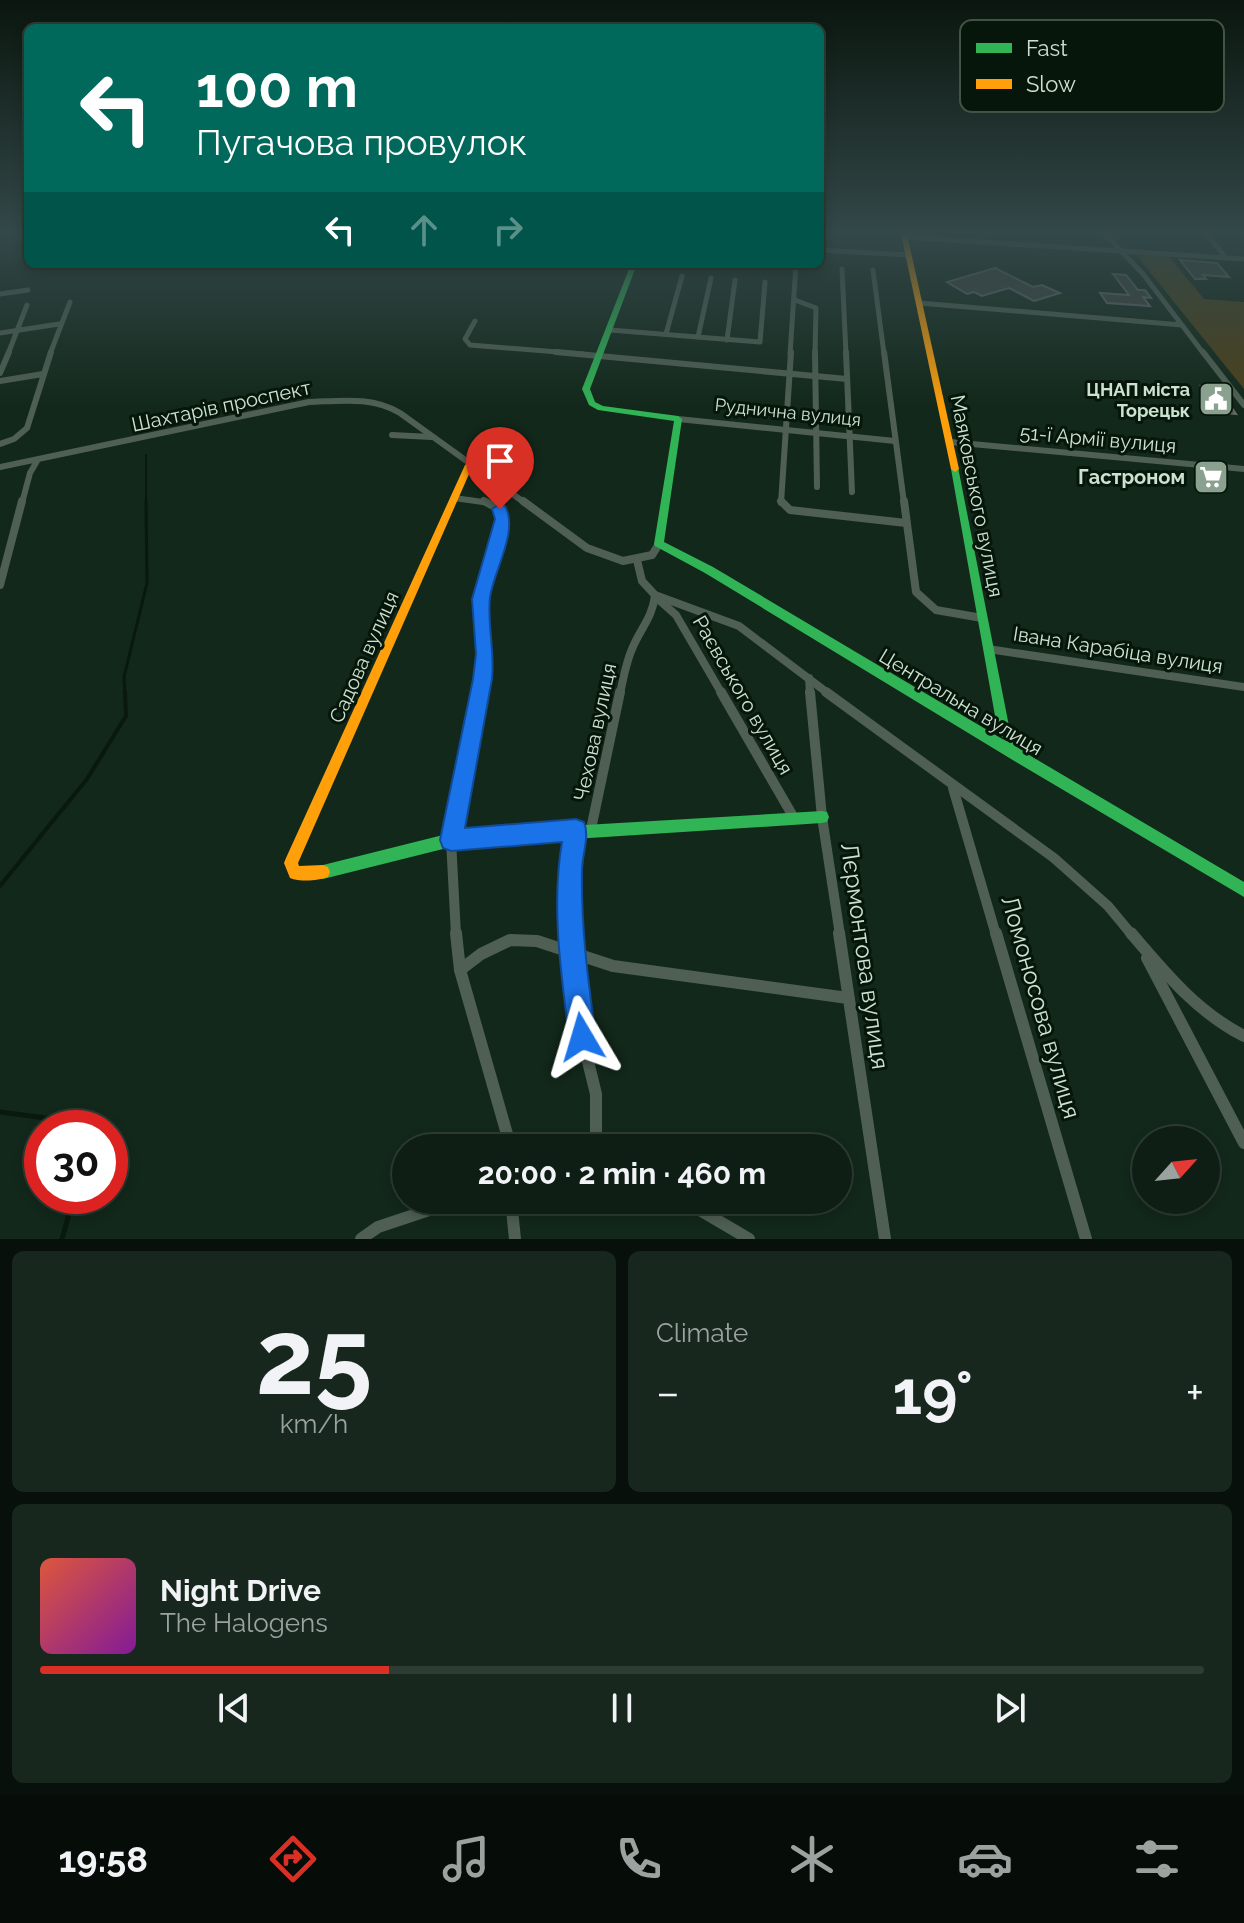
<!DOCTYPE html>
<meta charset="utf-8">
<style>
body{margin:0;font-family:Raleway,sans-serif;background:#17271d;color:#f1f3f6;height:100vh;display:flex;flex-direction:column;font-size:30px;white-space:nowrap}
*{box-sizing:border-box;margin:0}
p{font-size:26px;color:#9ba2a0}
.icon{flex:none;width:44px;height:44px;fill:none;stroke:currentColor;stroke-width:2;stroke-linecap:round;stroke-linejoin:round}
.map{position:relative;height:1239px;overflow:hidden}
.drawer{display:flex;flex-direction:column;gap:12px;padding:12px;background:#08100b;flex:1}
.drawer>*{flex:none}
.guide{position:absolute;left:24px;top:24px;width:800px;height:244px;border-radius:12px;box-shadow:0 4px 12px #0003,0 0 0 2px #2e3c34;background:#00695c;color:#fff;overflow:hidden}
.needle{width:52px;rotate:63deg}
.fabs{position:absolute;left:1132px;top:1126px;display:grid;gap:16px}
.fabs a{display:grid;place-items:center;width:88px;height:88px;border-radius:50%;background:#0e1e14;box-shadow:0 4px 12px #0003,0 0 0 2px #2e3c34;font-size:40px}
.speed{position:absolute;left:24px;top:1110px;display:flex;gap:16px;font-size:40px;font-weight:700;text-align:center}
.speed>*{display:grid;place-content:center;width:104px;height:104px;border-radius:50%;background:#0e1e14;box-shadow:0 4px 12px #0003,0 0 0 2px #2e3c34;line-height:1}
.speed .limit{border:12px solid #d22;background:#fff;color:#111}
.pin{position:absolute;display:grid;place-items:center;width:68px;height:68px;color:#fff;margin:-82px -34px;border-radius:50% 50% 50% 0;rotate:-45deg;box-shadow:0 0 8px #0007}
.pin .icon{rotate:45deg}
.me{position:absolute;width:88px;margin:-44px;rotate:353deg;stroke-linejoin:round;filter:drop-shadow(0 0 6px #0008)}
.turn{display:flex;align-items:center;gap:28px;height:168px;padding:0 40px;font-size:36px}
.turn .icon{width:104px;height:104px;stroke-width:2.5}
.turn b{display:block;font-size:56px;line-height:68px}
.lanes{display:flex;align-items:center;height:76px;padding:0 40px;background:#0003;justify-content:center;gap:40px;direction:ltr}
.lanes .off{opacity:.35}
.big{font-size:60px;font-weight:700;line-height:1.1}
.drawer .card{flex:1;display:flex;flex-direction:column;justify-content:center;gap:12px;min-width:0;padding:0 28px;border-radius:12px;background:#17271d}
.drawer .dial{align-items:center;gap:0}
.dial b{font-size:104px;line-height:1}
.song{display:flex;align-items:center;gap:24px}
.cover{width:96px;height:96px;border-radius:12px;background:linear-gradient(135deg,hsl(10 70% 55%),hsl(290 70% 35%))}
.played{height:8px;border-radius:4px;background:linear-gradient(90deg,#d93025 30%,#2e3c34 30%)}
.keys{display:flex;justify-content:space-around;direction:ltr}
.heat{display:flex;justify-content:space-between;align-items:center;font-size:44px;direction:ltr}
.drawer .tiles{flex:1;display:grid;gap:12px;grid-template-columns:1fr 1fr}
.card:last-child{grid-column:span 2}
.trip{position:absolute;left:392px;top:1134px;width:460px;height:80px;border-radius:40px;background:#0e1e14;box-shadow:0 4px 12px #0003,0 0 0 2px #2e3c34;font-weight:700;line-height:80px;text-align:center}
.tabs{display:flex;height:128px;justify-content:space-around;align-items:center;background:#060c08;color:#9ba2a0}
.tabs .icon{width:56px;height:56px}
.tabs .current{color:#d93025}
.tabs b{font-size:36px;color:#f1f3f6}
.map>svg:first-child{display:block}
</style>
<div class="map">
<svg width="1244" height="1239" viewBox="0 0 1244 1239">
<rect width="100%" height="100%" fill="#12281a"/>
<path fill="#4b411b" d="M1134,252l33,2 37,45 40,3v87z"/>
<g fill="none" stroke-linecap="round" stroke-linejoin="round">
<path stroke="#09190d" stroke-width="2" d="M146,455v48"/>
<path stroke="#09190d" stroke-width="3" d="M125,694l-1,-17 23,-94 -1,-82"/>
<path stroke="#09190d" stroke-width="4" d="M0,886l87,-107 39,-63 -1,-24"/>
<g stroke="#09190d" stroke-width="5">
<path d="M0,1112l61,8 2,8"/>
<path d="M62,1239l12,-43"/>
</g>
</g>
<g fill="#404343" stroke="#666869" stroke-width="2">
<path d="M1180,260l37,3 12,14 -26,-2 3,4h-11z"/>
<path d="M995,268l38,19 9,-2 18,8 -26,8 -25,-13 -27,8 -8,-4 -7,2 -20,-12z"/>
<path d="M1113,274l13,1 12,15h7l6,8 -8,-1 7,9 -43,-3 -7,-10 29,2z"/>
<path d="M1201,386l16,1 19,27 -16,-2 -17,-19h3z"/>
</g>
<g fill="none" stroke-linecap="round" stroke-linejoin="round">
<g stroke="#4f5f53" stroke-width="5">
<path d="M1105,234l38,40 61,80"/>
<path d="M1207,234l19,24"/>
<path d="M904,237l340,22"/>
<path d="M820,250l88,5"/>
<path d="M842,269l4,85"/>
<path d="M873,270l11,84"/>
<path d="M0,294l28,-4"/>
<path d="M795,300l21,8 -1,46"/>
<path d="M919,303l263,22"/>
<path d="M475,321l-10,18 5,6 113,9"/>
<path d="M610,330l150,12 5,-60"/>
<path d="M0,333l59,-9"/>
<path d="M666,334l16,-58"/>
<path d="M698,337l13,-59"/>
<path d="M727,340l8,-60"/>
<path d="M8,354l19,-49"/>
<path d="M50,354l20,-52"/>
<path d="M790,354l6,-90"/>
</g>
<g stroke="#4f5f53" stroke-width="6">
<path d="M556,352l291,27"/>
<path d="M815,352l2,135"/>
<path d="M846,352l6,140"/>
<path d="M884,352l20,151"/>
<path d="M1203,352l41,53"/>
<path d="M0,373l9,-21"/>
<path d="M0,381l43,-7"/>
<path d="M678,419l217,22"/>
<path d="M392,435l39,2"/>
<path d="M950,442l294,27"/>
<path d="M0,444l14,-5 13,-11 24,-76"/>
<path d="M0,467l309,-65c31,-1 63,-6 91,11l125,90"/>
<path d="M454,498l36,5"/>
<path d="M22,503l8,-30 7,-12"/>
<path d="M781,503l10,-151"/>
</g>
<g stroke="#4f5f53" stroke-width="8">
<path d="M523,501l64,47 36,13 29,-6 7,-11"/>
<path d="M781,501l9,9 116,13"/>
<path d="M904,501l12,91 20,18 46,8"/>
<path d="M0,585l22,-84"/>
<path d="M655,595l84,31 90,68"/>
<path d="M658,599l18,16 46,79"/>
<path d="M988,649l256,38"/>
<path d="M809,678l1,16"/>
<path d="M478,694l7,-40 -4,-55 22,-80 -8,-12 -11,-6"/>
<path d="M620,694c3,-15 6,-31 12,-45 8,-20 21,-32 23,-54l-13,-14 -5,-21"/>
</g>
<g stroke="#4f5f53" stroke-width="10">
<path d="M721,692l73,126"/>
<path d="M810,692l12,125 18,118"/>
<path d="M826,692l228,166 54,48 24,29"/>
<path d="M953,788l43,147"/>
<path d="M591,829l29,-137"/>
<path d="M456,935l-5,-95 27,-148"/>
<path d="M571,935l-1,-68 6,-37"/>
</g>
<g stroke="#4f5f53" stroke-width="12">
<path d="M456,933l4,37 51,178"/>
<path d="M571,933l11,104 14,57v54"/>
<path d="M839,933l46,306"/>
<path d="M996,933l90,306"/>
<path d="M1131,933c33,39 66,79 113,103"/>
<path d="M1147,958l97,185"/>
<path d="M460,970l21,-16 29,-14 27,1 76,25 235,32"/>
<path d="M511,1200l4,39"/>
<path d="M683,1200l66,39"/>
<path d="M361,1239l17,-12 81,-27"/>
</g>
<g fill="#30b455" fill-rule="evenodd">
<path d="M631,264h6l-47,125 5,13 8,4 75,10 4,3 -18,123 49,25 291,173 -7,-13 -46,-258 1,-2h6l51,259 15,26 220,130v15l-228,-135 -311,-189 -50,-27 -1,-2 20,-123 -76,-11 -9,-5 -7,-16z"/>
<path d="M822,811l5,1 2,5 -2,5 -5,1 -371,24 -128,32 -5,-2 -2,-5 2,-5 5,-2 128,-32z"/>
</g>
<g fill="#ff9f0a" fill-rule="evenodd">
<path d="M901,234h6l52,235 -4,3 -4,-3z"/>
<path d="M469,462l4,3 -175,398 1,3 24,-1 5,2 2,5 -2,5c-10,4 -28,5 -38,1l-6,-15 2,-5 179,-393z"/>
</g>
</g>
<linearGradient id="sky" x2="0" y2="1"><stop stop-color="#0a160e"/><stop offset="0.57" stop-color="#334849"/><stop offset="1" stop-color="#334849" stop-opacity="0"/></linearGradient>
<rect width="1244" height="408" fill="url(#sky)"/>
<path fill="#1a73e8" stroke="#114b97" stroke-width="2" d="M500,504l5,2c14,25 -11,64 -15,91 -3,26 5,55 2,82l-27,149 111,-9 8,3c6,15 -2,32 -2,49 -1,56 6,110 14,166l-4,10 -10,4 -9,-4 -4,-10c-8,-64 -18,-131 -7,-195l-111,9 -8,-3 -3,-8 33,-161 3,-25 -4,-55 23,-80 -3,-10z"/>
<defs>
<g id="civic-square" transform="scale(1.8)"><rect x="-9" y="-9" width="18" height="18" rx="4" fill="#8ba190" stroke="#06160a"/><path d="M-.6-6.5H3V-4.5H.6V-3L4-1V1h2V6H-6V1h2V-1L-.6-3ZM-1.2 2.5V6h2.4V2.5Z" fill="#fff"/></g>
<g id="supermarket-square" transform="scale(1.8)"><rect x="-9" y="-9" width="18" height="18" rx="4" fill="#8ba190" stroke="#06160a"/><path d="M-6-5.5h2.5l.6 2H6L4.5 2H-2.5L-4.4-4H-6ZM-1.5 3.2a1.3 1.3 0 1 0 .1 0ZM3 3.2a1.3 1.3 0 1 0 .1 0Z" fill="#fff"/></g>
</defs>
<g fill-rule="evenodd">
<use href="#civic-square" x="1216" y="399"/>
<use href="#supermarket-square" x="1211" y="477"/>
</g>
<g text-anchor="middle" dominant-baseline="central" stroke-width="6" stroke-linejoin="round" paint-order="stroke">
<g font-size="18" font-weight="bold" fill="#cce2d0" stroke="#06160a" text-anchor="end">
<text x="1190" y="389">ЦНАП міста<tspan x="1190" dy="21">Торецьк</tspan></text>
</g>
<g font-size="18" fill="#cce2d0" stroke="#06160a">
<text transform="translate(788 412) rotate(6)">Руднична вулиця</text>
</g>
<g font-size="20" fill="#cce2d0" stroke="#06160a">
<text transform="translate(221 406) rotate(-12)">Шахтарів проспект</text>
<text transform="translate(1098 439) rotate(5)">51-ї Армії вулиця</text>
<text transform="translate(977 496) rotate(79)">Маяковського вулиця</text>
<text transform="translate(1118 650) rotate(9)">Івана Карабіца вулиця</text>
<text transform="translate(364 657) rotate(-66)">Садова вулиця</text>
<text transform="translate(743 695) rotate(60)">Раєвського вулиця</text>
<text transform="translate(961 702) rotate(31)">Центральна вулиця</text>
<text transform="translate(595 732) rotate(-78)">Чехова вулиця</text>
</g>
<g font-size="20" font-weight="bold" fill="#cce2d0" stroke="#06160a" text-anchor="end">
<text x="1185" y="477">Гастроном</text>
</g>
<g font-size="24" fill="#cce2d0" stroke="#06160a">
<text transform="translate(865 956) rotate(82)">Лєрмонтова вулиця</text>
<text transform="translate(1041 1007) rotate(74)">Ломоносова вулиця</text>
</g>
</g>
<rect x="960" y="20" width="264" height="92" rx="12" fill="#06160a" stroke="#415345" stroke-width="2"/>
<rect x="976" y="43" width="36" height="10" fill="#30b455"/>
<rect x="976" y="79" width="36" height="10" fill="#ff9f0a"/>
<g font-size="22" fill="#cce2d0">
<text x="1026" y="56">Fast</text>
<text x="1026" y="92">Slow</text>
</g>
</svg>
<div class="fabs">
<a><svg class="needle" viewBox="-14 -14 28 28"><path d="M0-13l5 13h-10z" fill="#e53935"/><path d="M0 13l5-13h-10z" fill="#9ba2a0"/></svg></a>
</div>
<div class="speed"><div class="limit">30</div></div>
<div class="pin" style="left:500px;top:509px;background:#d93025"><svg class="icon" aria-label="arrive" viewBox="0 0 24 24"><path d="M6 21V4h12l-3 4 3 4H6"/></svg></div>
<svg class="me" style="left:582px;top:1037px" viewBox="-20 -20 40 40"><path d="M0-17L14 15 0 8-14 15z" fill="#1a73e8" stroke="#fff" stroke-width="4"/></svg>
<div class="trip">20:00 · 2 min · 460 m</div>
<div class="guide">
<div class="turn"><svg class="icon" aria-label="left" viewBox="0 0 24 24"><path d="M17 20v-9H6M10 6l-5 5 5 5"/></svg><div><b>100 m</b>Пугачова провулок</div></div>
<div class="lanes"><svg class="icon" aria-label="left" viewBox="0 0 24 24"><path d="M17 20v-9H6M10 6l-5 5 5 5"/></svg><svg class="icon off" aria-label="ahead" viewBox="0 0 24 24"><path d="M12 20V5M6 11l6-6 6 6"/></svg><svg class="icon off" aria-label="right" viewBox="0 0 24 24"><path d="M7 20v-9h11M14 6l5 5-5 5"/></svg></div>
</div>
</div>
<section class="drawer">
<div class="tiles">
<div class="card dial"><b>25</b><p>km/h</p></div>
<div class="card"><p>Climate</p>
<div class="heat"><a>−</a><b class="big">19°</b><a>+</a></div>
</div>
<div class="card">
<div class="song"><i class="cover"></i><div><b>Night Drive</b><p>The Halogens</p></div></div>
<div class="played"></div>
<div class="keys"><svg class="icon" aria-label="previous" viewBox="0 0 24 24"><path d="M18 5L8 12l10 7zM5 5v14"/></svg><svg class="icon" aria-label="pause" viewBox="0 0 24 24"><path d="M8 5v14M16 5v14"/></svg><svg class="icon" aria-label="next" viewBox="0 0 24 24"><path d="M6 5l10 7-10 7zM19 5v14"/></svg></div>
</div>
</div>
</section>
<nav class="tabs">
<b>19:58</b>
<svg class="icon current" aria-label="directions" viewBox="0 0 24 24"><path d="M12 3l9 9-9 9-9-9zM9 14v-3h6M13 9l2 2-2 2"/></svg>
<svg class="icon" aria-label="music" viewBox="0 0 24 24"><path d="M9 18V5l10-2v13"/><circle cx="6" cy="18" r="3"/><circle cx="16" cy="16" r="3"/></svg>
<svg class="icon" aria-label="phone" viewBox="0 0 24 24"><path d="M5 4h4l2 5-3 2q2 4 5 5l2-3 5 2v4C11 20 4 13 5 4z"/></svg>
<svg class="icon" aria-label="climate" viewBox="0 0 24 24"><path d="M12 3v18M4 7l16 10M4 17L20 7"/></svg>
<svg class="icon" aria-label="car" viewBox="0 0 24 24"><path d="M5 17H2v-5l4-1 3-4h7l3 4 3 1v5h-3M9 17h6M6 11h13"/><circle cx="7" cy="17" r="2"/><circle cx="17" cy="17" r="2"/></svg>
<svg class="icon" aria-label="filters" viewBox="0 0 24 24"><path d="M4 7h16M4 17h16"/><circle cx="9" cy="7" r="2"/><circle cx="15" cy="17" r="2"/></svg>
</nav>
